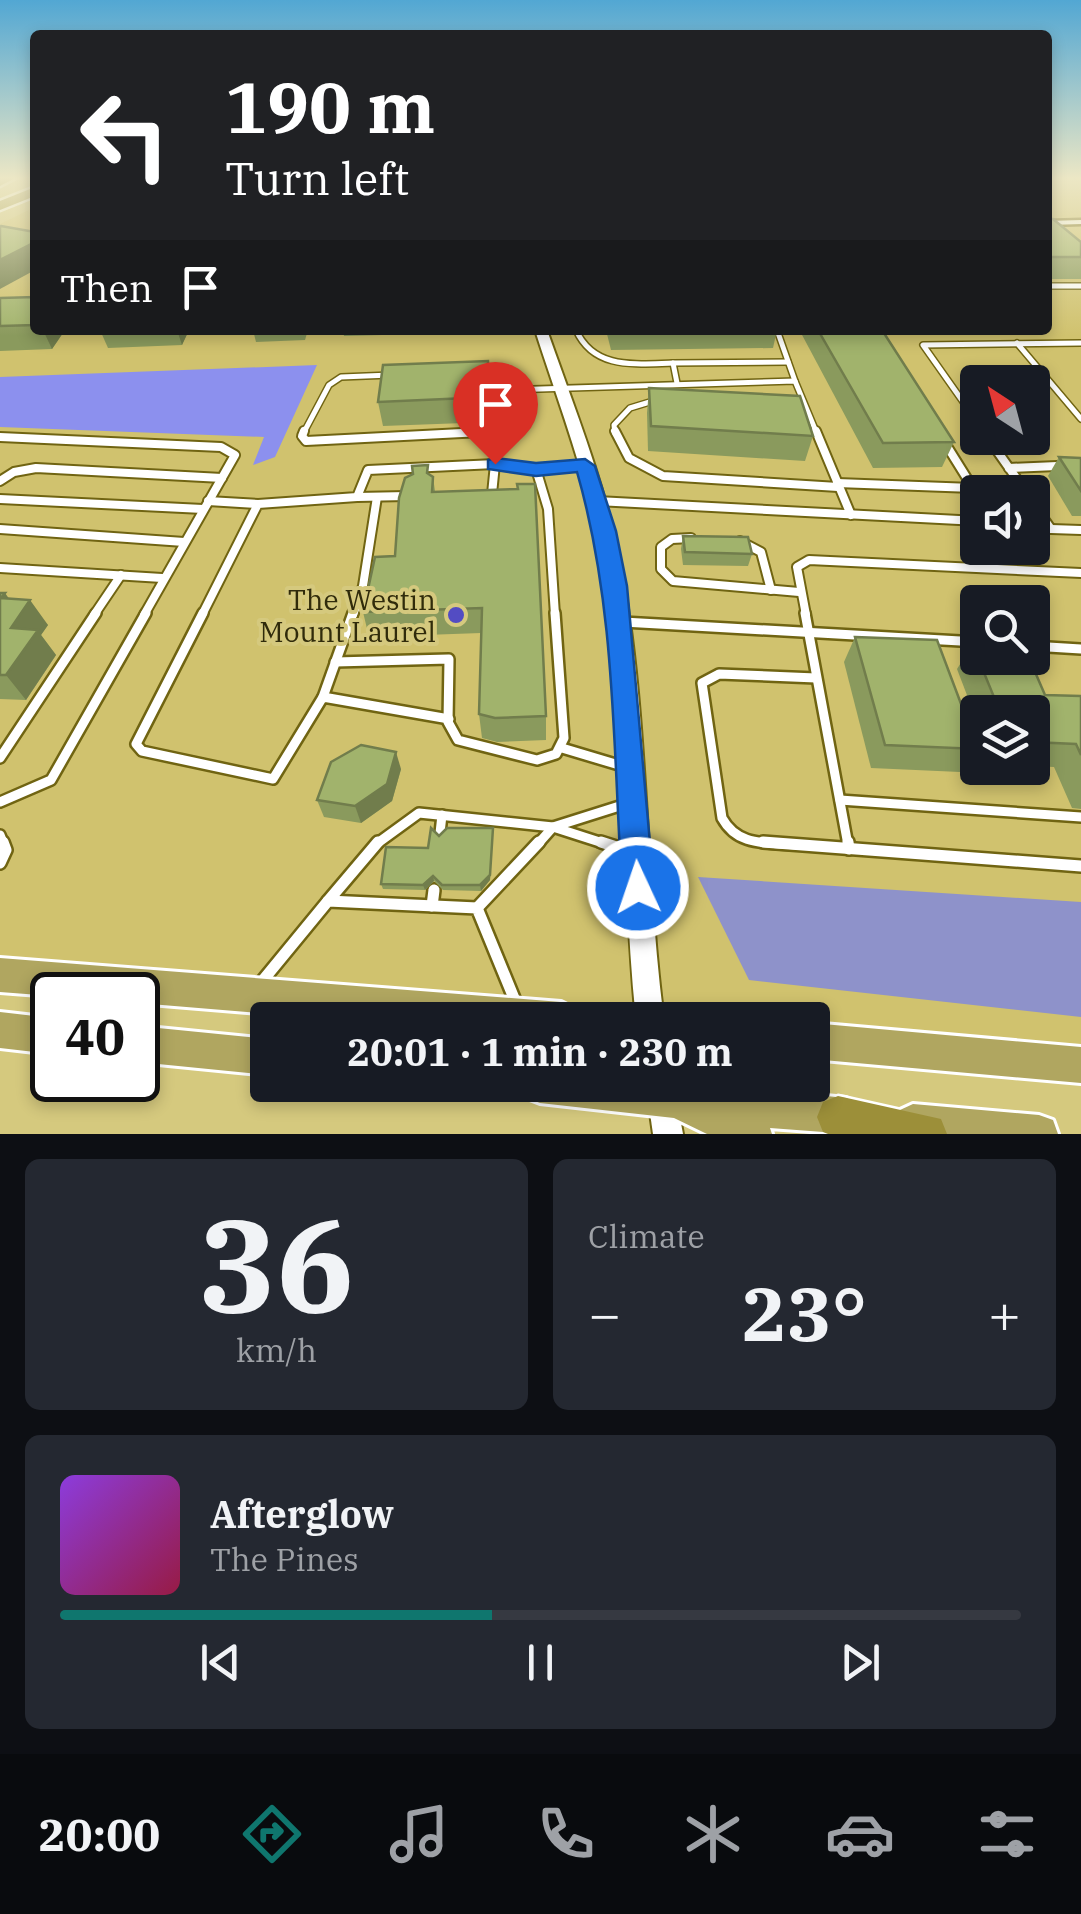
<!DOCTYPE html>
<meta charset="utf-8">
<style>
body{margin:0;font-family:"IBM Plex Serif",serif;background:#242831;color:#f1f3f6;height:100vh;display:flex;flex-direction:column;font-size:38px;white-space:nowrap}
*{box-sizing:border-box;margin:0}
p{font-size:32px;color:#9ea1a6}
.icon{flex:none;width:55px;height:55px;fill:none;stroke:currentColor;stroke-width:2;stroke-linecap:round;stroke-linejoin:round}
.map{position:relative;height:1134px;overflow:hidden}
.sheet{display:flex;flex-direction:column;gap:25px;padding:25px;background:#0d0f14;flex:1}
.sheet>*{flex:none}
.banner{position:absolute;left:30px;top:30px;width:1022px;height:305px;border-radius:10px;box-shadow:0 5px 15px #0003;background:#202124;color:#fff;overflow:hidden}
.needle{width:65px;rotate:324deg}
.fabs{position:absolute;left:960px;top:365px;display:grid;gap:20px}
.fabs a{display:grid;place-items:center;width:90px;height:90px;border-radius:10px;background:#171b24;box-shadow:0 5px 15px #0003;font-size:50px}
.speed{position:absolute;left:30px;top:972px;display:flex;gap:20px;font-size:50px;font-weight:700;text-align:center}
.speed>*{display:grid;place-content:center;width:130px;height:130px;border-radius:50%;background:#171b24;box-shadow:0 5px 15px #0003;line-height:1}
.speed .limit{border:5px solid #111;border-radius:15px;background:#fff;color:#111}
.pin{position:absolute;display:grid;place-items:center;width:85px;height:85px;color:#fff;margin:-102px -42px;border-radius:50% 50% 50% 0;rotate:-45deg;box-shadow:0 0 10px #0007}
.pin .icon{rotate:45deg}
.me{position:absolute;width:110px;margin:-55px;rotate:357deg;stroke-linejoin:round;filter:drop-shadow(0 0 8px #0008)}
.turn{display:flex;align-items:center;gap:35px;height:210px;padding:0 30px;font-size:45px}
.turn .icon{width:130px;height:130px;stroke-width:2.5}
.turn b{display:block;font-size:70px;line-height:85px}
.then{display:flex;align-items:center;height:95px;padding:0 30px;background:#0003;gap:20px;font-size:38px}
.big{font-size:75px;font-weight:700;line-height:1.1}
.sheet .widget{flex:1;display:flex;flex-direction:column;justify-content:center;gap:15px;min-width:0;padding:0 35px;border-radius:15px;background:#242831}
.sheet .dial{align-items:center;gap:0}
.dial b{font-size:130px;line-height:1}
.song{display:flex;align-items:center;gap:30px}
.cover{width:120px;height:120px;border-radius:15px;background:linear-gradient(135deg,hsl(270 70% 55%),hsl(340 70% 35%))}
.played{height:10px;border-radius:5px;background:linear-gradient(90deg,#0f766e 45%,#363941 45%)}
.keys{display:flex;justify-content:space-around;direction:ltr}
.heat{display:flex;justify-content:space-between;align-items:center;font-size:55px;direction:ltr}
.sheet .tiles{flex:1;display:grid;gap:25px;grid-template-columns:1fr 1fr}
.widget:last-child{grid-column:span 2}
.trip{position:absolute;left:250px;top:1002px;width:580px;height:100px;border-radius:10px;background:#171b24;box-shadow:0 5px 15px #0003;font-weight:700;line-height:100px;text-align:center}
.dock{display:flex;height:160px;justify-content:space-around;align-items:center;background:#090b0e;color:#9ea1a6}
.dock .icon{width:70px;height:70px}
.dock .selected{color:#0f766e}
.dock b{font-size:45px;color:#f1f3f6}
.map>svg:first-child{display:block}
</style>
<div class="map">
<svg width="1081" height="1134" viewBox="0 0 1081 1134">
<rect width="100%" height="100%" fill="#d5c97e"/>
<path fill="#d0c26e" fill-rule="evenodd" d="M1048,177h33v888l-268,-24 -1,-21h-251l-561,-45v-751l35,-17v123h1013zM978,382h54v56h-54zM978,492h54v56h-54zM978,602h54v56h-54zM978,712h54v56h-54z"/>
<path fill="#8e92ca" d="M698,877l383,25v115l-332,-37z"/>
<path fill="#8c90ee" d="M317,365l-42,92 -22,8 11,-28 -264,-10v-50z"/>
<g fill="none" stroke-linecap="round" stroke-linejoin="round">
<g stroke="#706412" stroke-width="8">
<g id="service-far3">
<path d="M1048,286h33"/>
<path d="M576,330c18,40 59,34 97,33"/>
<path d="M777,330l18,51"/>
<path d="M1017,343l64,76"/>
<path d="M677,383l-4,-20 115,-1"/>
<path d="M504,390l291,-9 22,53"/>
<path d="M978,423l-55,-78 158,-2"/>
<path d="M303,434l26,-49 12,-8 150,-6 9,3 6,30 -5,28 -43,2"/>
<path d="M615,434l-1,-9 16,-17 23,-7"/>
</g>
</g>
<g stroke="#706412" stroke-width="12">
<g id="service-far2">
<path d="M304,431l-2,5 4,5 195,-10"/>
<path d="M615,431l14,27 34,18 175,11"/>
<path d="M816,431l35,84"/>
<path d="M0,437l221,10 14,8 -91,160"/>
<path d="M988,438l38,54"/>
<path d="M1009,468l72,-3"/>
<path d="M536,469l12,40 7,106"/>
<path d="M0,481l14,-9 22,-4 186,10"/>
<path d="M837,483l136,5 -28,-45"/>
<path d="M492,494l3,-30"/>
<path d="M357,497l50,-1"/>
<path d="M0,499l203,10"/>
<path d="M208,501l50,3"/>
<path d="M597,501l381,20"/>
<path d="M1032,502l19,27 -19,-2"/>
<path d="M0,529l184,13"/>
<path d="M1051,529l30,1"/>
<path d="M691,538l-19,1 -11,8v22l12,12 126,11"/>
<path d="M740,541l21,11 10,38"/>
<path d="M0,568l162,10"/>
<path d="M94,615l27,-40"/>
<path d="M202,615l56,-111 99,-7 11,-27 127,-6 41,5 49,-3"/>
<path d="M353,615l10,-29 14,-89"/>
<path d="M806,615l-9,-48 12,-7 272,13"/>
</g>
</g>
<g stroke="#706412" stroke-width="14">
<g id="service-far1">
<path d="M203,613l-67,131 6,7 131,28 50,-82 126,22"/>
<path d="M805,613l43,232"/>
<path d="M623,622l355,20"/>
<path d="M1032,646l49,3"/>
<path d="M335,662l114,-3 -1,63 10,18 79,20 19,-6 8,-16 -9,-125"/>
<path d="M323,697l30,-84"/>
<path d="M562,748l67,20"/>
<path d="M0,758l96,-145"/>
<path d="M840,800l241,17"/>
<path d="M0,802l51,-22 95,-167"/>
<path d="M440,833l2,-18"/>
<path d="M0,835l4,10"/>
<path d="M375,845l44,-32 134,14 56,18"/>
<path d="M537,845l16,-18 76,-24"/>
<path d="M796,845c-30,-3 -58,2 -74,-27l-20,-135 17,-9 97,4"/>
</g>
</g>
<g stroke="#706412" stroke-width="16">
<g id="service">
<path d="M601,842l31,10"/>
<path d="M763,842l318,24"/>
<path d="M848,842l1,7"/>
<path d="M0,863l6,-13 -3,-8"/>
<path d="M328,901l50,-59"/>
<path d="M432,906l2,-16"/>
<path d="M477,908l62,-66"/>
<path d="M259,985l69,-84 149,7 39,95"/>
</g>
</g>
<g stroke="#706412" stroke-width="5">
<path id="minor" d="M1081,220v4l-33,1v-4z"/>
</g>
<g stroke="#706412" stroke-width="4">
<g id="tertiary">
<path d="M535,330h12c26,74 56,149 72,226 30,152 25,310 45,464h-28c-16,-154 -8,-311 -35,-463 -13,-78 -42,-152 -66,-227z"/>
<path d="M646,1085h28l9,49h-30z"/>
</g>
</g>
<g stroke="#fff" stroke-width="6">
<g id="trunk">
<path d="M0,958l561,44 12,6 6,12h-233l-208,-17v-8l-86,1 -52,-4z"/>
<path d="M0,1012l52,6v36l-52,-6z"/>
<path d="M812,1023l269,24v36l-269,-24z"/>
<path d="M138,1026l130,13v36l-130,-13z"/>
<path d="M522,1085h197l127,13 13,6 6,13 -6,13 -9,4 -80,-6 2,6h-65l-33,-16 -134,-15 -13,-5z"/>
<path d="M913,1104l126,11 14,5 5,14h-159l-5,-11 6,-13z"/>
</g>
</g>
<g stroke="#fff" stroke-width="5">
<g id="motorway">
<path d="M0,177h17l-17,9z"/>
<path d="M35,187v9l-35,14v-9z"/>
<path d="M838,1096l103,23 6,15h-119l-5,-2 -6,-15 6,-15z"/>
</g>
</g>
<use href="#service-far3" stroke="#fff" stroke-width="5"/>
<use href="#service-far2" stroke="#fff" stroke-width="8"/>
<use href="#service-far1" stroke="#fff" stroke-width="9"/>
<use href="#service" stroke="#fff" stroke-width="11"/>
<use href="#minor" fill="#fff" fill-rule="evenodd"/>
<use href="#tertiary" fill="#fff" fill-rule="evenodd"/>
<use href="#trunk" fill="#b0a660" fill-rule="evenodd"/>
<use href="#motorway" fill="#9c8f39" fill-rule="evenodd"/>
</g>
<g fill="#8a9a5d">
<path d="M1048,219l33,23v37h-33z"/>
<path d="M35,297v33h30l-13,19 -52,2v-53z"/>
<path d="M100,330h89l-7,15 -74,3z"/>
<path d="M253,330h55l-3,10 -49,2z"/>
<path d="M343,330h117l-1,3 -115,3z"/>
<path d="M606,330h171l-4,18 -162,2z"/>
<path d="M802,330h80l72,112 -12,25 -69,1 -72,-135z"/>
<path d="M488,361l3,61 -108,4 -5,-24z"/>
<path d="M649,388l164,48 -8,25 -157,-10 -1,-38z"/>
<path d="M1059,457l22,1v58h-9l-24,-40z"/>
<path d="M429,474l4,3 2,14 111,225v24l-49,2 -15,-4 -3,-24 2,-81 -112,4 -6,-25 32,-56z"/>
<path d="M683,536l69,18 -4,12 -65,-1 -2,-16z"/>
<path d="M0,593l48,32 -7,10 15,20 -30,45 -26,-1z"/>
<path d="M855,637l123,112 -18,23 -89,-4 -27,-106z"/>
<path d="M973,644l72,51 36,1v113l-9,-1 -18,-41 -22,-1v-54h-54v12l-21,-55z"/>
<path d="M978,725v18l-5,-12z"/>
<path d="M401,769l-9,32 -31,22 -37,-6 -7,-17z"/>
<path d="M493,834l-3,46 -9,11 -38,-1 -9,-9 -9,9 -42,-1 -2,-5 47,-36 11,-12z"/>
</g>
<g fill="#717d4c">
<path d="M35,242v28l-35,19v-29z"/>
<path d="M43,330h22l-13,19z"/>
<path d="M177,330h12l-7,15z"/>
<path d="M5,593l15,21 10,-14 18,25 -7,10 15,20 -30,45 -20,-25 5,-47 -10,-30z"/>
<path d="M396,752l5,17 -9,32 -31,22 -6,-17z"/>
<path d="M493,828l-3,52 -9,11 -1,-6z"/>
<path d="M433,876l1,5 -9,9 -2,-5z"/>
</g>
<g fill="#a1b36c" stroke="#717d4c" stroke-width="2.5">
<path d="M1048,219h5l28,23v15h-33z"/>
<path d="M1,226l34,6v10l-35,18v-33z"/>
<path d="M35,297v28l-35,1v-28z"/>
<path d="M818,330h64l72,112 -71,1z"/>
<path d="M488,361l2,36 -112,5 5,-37z"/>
<path d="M649,388l151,8 13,40 -162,-10z"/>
<path d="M1059,457l22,1v33z"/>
<path d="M428,465l-1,8 6,4 -1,15 86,-3 -1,-5h18l11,232 -51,2 -16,-4 3,-106 -119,4 12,-55 20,-1 4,-58 6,-20 8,-4 -1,-8z"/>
<path d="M683,536l65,1 4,17 -67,-2z"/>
<path d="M0,593h5l-4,5 29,2 -19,28 27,2 -32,45h-6z"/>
<path d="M855,637l82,3 41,109 -93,-4z"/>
<path d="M978,658h51l16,37 36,1v59l-5,-11 -44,-2v-30h-39l-2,-5h7z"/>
<path d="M361,745l35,7 -9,32 -32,22 -38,-6 14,-38z"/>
<path d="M431,828l8,8 8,-8h46l-3,47 -10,10h-38l-9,-9 -10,9 -42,-1 5,-37 42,1z"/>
</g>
<linearGradient id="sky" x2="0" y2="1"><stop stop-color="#52a7d3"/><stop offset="0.53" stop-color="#ece7c5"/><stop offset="1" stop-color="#ece7c5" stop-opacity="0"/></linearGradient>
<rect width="1081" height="336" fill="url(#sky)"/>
<path fill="#1a73e8" stroke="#114b97" stroke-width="2.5" d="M495,458l41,5 49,-4 10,7 21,65 11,55 27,302 -5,11 -11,5 -11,-5 -5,-11c-9,-139 -6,-281 -45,-416l-41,4 -48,-7v-9z"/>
<circle fill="#534cc3" stroke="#d5c97e" stroke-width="4" cx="456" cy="615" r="10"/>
<g text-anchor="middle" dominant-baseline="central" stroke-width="8" stroke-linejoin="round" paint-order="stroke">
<g font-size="28" fill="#302b0b" stroke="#d5c97e" text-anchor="end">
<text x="436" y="599">The Westin<tspan x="436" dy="32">Mount Laurel</tspan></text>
</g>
</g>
</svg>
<div class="fabs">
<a><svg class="needle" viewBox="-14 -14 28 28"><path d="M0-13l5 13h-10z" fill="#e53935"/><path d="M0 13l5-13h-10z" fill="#9ea1a6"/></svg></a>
<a><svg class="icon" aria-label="sound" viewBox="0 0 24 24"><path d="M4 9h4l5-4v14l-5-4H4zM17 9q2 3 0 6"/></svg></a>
<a><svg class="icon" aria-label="search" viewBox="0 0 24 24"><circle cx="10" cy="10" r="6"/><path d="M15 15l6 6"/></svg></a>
<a><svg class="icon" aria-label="layers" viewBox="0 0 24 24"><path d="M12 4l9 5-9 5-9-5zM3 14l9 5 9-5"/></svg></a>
</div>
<div class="speed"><div class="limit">40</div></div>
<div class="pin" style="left:495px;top:464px;background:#d93025"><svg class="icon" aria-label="arrive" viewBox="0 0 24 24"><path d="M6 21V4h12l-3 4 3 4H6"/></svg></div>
<svg class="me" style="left:638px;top:888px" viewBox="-20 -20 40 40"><circle r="17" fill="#1a73e8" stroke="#fff" stroke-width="3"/><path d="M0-11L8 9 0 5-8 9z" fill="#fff"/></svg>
<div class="trip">20:01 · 1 min · 230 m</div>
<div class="banner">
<div class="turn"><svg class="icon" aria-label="left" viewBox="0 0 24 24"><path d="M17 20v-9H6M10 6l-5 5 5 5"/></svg><div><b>190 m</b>Turn left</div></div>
<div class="then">Then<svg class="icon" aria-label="arrive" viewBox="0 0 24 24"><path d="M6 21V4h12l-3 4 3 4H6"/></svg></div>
</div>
</div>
<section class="sheet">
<div class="tiles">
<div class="widget dial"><b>36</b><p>km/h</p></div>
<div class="widget"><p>Climate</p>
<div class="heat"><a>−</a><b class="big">23°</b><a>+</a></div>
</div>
<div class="widget">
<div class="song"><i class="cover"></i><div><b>Afterglow</b><p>The Pines</p></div></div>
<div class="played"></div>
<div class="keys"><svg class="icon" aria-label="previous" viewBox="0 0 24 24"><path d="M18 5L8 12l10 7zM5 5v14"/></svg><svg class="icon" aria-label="pause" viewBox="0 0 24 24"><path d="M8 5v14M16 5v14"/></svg><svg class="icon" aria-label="next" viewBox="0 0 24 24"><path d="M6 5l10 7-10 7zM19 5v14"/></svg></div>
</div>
</div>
</section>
<nav class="dock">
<b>20:00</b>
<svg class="icon selected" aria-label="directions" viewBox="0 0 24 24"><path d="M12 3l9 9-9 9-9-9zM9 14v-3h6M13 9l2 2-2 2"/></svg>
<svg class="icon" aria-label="music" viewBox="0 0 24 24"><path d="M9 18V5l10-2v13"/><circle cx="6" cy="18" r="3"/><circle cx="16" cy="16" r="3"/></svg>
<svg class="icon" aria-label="phone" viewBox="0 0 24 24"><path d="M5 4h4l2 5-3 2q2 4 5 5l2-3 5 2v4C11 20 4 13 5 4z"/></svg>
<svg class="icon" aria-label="climate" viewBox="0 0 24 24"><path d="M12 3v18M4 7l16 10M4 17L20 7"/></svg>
<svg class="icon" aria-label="car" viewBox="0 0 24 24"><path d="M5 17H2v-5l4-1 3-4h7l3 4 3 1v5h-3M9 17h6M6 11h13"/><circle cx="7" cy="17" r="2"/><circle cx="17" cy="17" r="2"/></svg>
<svg class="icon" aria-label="filters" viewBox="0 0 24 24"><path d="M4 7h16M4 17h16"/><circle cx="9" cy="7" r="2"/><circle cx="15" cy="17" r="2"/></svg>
</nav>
